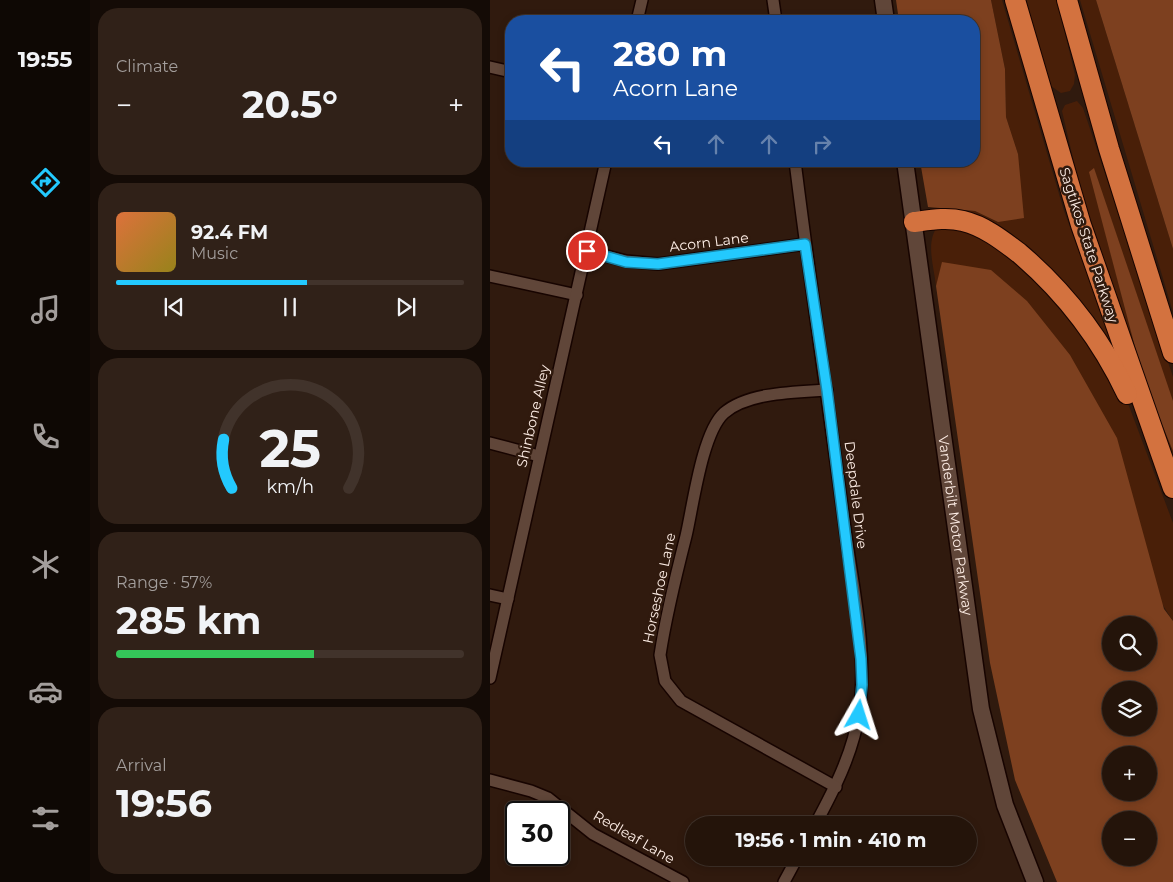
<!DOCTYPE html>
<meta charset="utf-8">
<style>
body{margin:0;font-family:Montserrat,sans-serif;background:#302118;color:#f1f3f6;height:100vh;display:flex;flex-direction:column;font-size:19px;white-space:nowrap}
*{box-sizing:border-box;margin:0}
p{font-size:16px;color:#a39e9c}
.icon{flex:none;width:28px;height:28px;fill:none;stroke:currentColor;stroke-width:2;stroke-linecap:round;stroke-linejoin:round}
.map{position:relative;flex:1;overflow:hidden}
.sheet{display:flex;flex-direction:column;gap:8px;padding:8px;background:#140b06;width:400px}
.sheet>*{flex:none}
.guide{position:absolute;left:15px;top:15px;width:475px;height:152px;border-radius:20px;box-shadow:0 2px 8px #0003,0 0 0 1px #41332b;background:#1a4fa0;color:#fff;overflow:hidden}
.controls{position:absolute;left:612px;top:616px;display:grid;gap:10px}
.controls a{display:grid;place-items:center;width:55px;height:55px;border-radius:50%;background:#24140a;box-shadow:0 2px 8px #0003,0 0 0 1px #41332b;font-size:25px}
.speed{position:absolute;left:15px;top:801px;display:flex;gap:10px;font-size:25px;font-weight:700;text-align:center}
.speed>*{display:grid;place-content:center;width:65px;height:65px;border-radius:50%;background:#24140a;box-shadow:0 2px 8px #0003,0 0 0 1px #41332b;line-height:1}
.speed .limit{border:2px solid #111;border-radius:8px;background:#fff;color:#111}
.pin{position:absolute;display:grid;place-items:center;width:42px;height:42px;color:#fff;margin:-21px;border:2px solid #fff;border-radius:50%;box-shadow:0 1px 5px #0007}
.me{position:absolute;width:55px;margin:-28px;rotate:6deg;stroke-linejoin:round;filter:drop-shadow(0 0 4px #0008)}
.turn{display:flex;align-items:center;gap:18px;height:105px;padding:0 25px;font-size:22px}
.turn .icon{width:65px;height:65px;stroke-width:2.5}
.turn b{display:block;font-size:35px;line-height:42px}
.lanes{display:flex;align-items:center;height:48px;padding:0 25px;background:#0003;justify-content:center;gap:25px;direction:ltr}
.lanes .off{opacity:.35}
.big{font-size:38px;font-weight:700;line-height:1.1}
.sheet .tile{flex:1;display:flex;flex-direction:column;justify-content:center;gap:8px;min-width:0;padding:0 18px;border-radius:20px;background:#302118}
.sheet .dial{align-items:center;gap:0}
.dial svg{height:130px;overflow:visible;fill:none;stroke:#41332b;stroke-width:7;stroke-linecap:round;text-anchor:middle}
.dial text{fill:#f1f3f6;stroke:none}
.song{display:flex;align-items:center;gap:15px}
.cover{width:60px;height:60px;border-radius:8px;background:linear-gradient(135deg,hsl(20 70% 55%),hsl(50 70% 35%))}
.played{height:5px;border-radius:2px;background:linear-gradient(90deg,#23c9fe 55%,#41332b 55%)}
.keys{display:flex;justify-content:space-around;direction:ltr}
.heat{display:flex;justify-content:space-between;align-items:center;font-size:28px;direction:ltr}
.charge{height:8px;border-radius:4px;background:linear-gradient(90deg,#34c759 57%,#41332b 0)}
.trip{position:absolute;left:195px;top:816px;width:292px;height:50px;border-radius:25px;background:#24140a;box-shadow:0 2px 8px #0003,0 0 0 1px #41332b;font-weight:700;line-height:50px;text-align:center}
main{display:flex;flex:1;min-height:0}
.dock{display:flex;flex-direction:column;width:90px;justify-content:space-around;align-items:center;background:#0e0804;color:#a39e9c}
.dock .icon{width:35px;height:35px}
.dock .active{color:#23c9fe}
.dock b{font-size:22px;color:#f1f3f6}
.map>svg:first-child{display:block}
</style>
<main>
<nav class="dock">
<b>19:55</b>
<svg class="icon active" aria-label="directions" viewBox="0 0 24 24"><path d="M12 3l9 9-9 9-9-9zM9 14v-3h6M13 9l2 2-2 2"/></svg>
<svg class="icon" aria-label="music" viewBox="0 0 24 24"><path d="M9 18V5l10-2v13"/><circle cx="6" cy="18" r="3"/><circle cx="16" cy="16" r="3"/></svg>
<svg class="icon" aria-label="phone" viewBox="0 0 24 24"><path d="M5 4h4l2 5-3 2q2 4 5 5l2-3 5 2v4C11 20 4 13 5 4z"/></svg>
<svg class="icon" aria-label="climate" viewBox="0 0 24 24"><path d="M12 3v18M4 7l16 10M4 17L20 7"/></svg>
<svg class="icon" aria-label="car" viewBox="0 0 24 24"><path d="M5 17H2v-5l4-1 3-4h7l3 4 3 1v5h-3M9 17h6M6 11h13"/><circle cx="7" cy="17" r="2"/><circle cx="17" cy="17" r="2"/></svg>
<svg class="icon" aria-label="filters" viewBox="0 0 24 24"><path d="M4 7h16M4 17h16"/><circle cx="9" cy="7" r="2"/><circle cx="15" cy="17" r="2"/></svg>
</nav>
<section class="sheet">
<div class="tile"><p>Climate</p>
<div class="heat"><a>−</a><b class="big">20.5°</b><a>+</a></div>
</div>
<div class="tile">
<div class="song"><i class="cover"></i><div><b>92.4 FM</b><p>Music</p></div></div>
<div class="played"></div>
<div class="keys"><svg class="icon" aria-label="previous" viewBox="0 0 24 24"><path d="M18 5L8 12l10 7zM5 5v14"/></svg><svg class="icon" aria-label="pause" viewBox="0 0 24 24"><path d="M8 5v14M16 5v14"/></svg><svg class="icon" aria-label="next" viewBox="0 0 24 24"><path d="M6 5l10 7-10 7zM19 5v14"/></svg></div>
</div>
<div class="tile dial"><svg viewBox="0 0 100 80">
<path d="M14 69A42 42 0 1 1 86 69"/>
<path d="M14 69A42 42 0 0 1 9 39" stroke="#23c9fe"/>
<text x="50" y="56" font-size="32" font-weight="700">25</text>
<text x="50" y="72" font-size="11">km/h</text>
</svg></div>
<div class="tile"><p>Range · 57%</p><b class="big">285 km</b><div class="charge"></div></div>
<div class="tile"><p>Arrival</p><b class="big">19:56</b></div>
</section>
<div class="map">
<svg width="683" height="882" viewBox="0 0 683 882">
<rect width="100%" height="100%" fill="#301a0e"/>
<g fill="#491f08">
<path d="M501,0h11l62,211 58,156 -150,-152 -44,-8 47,4 23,11 20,-68 -12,-37 -1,-48z"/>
<path d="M535,0h32l18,75 -1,9 -4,7 -9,2 -10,-7z"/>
<path d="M590,0h16l77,249v63z"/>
<path d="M587,101l6,7 90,269v94l-82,-236 -29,-124 3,-6z"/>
<path d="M448,226l41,6 54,39 71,88 25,47 44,117v98l-230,-359 -7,24c-2,-20 -11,-44 2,-60z"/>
</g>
<g fill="#7d401f" fill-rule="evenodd">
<path d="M406,0h95l14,69 1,48 12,37 6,64 -26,4 -23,-11 -47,-4 -8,-46h54v-140h-75z"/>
<path d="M606,0h77v249z"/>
<path d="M604,168l79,233v50l-29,-70 -55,-209z"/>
<path d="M452,262l49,8 36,31 43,54 47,83 47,171 9,12v261h-116l-42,-102 -25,-117 -54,-377zM621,625h38v37h-38zM621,690h38v38h-38zM621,755h38v37h-38zM621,820h38v38h-38z"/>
</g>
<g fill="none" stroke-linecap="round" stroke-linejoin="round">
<g stroke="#170400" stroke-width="14">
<g id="street">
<path d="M283,0l3,21"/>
<path d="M147,21l5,-21"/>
<path d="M0,67l21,5"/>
<path d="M305,161c15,123 34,245 50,368 8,59 23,124 14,184 -6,40 -25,77 -44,112"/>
<path d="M97,251l39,10 32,3 147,-20"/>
<path d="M0,276l87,19"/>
<path d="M337,390c-30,2 -79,2 -103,23 -22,20 -31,93 -38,123 -10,39 -20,79 -26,119l5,26 16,20 155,86"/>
<path d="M0,443l49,13"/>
<path d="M0,595l18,4"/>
<path d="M0,678l116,-517"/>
<path d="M0,780l41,11 17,7 45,36 90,48"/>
<path d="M294,882l13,-24"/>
</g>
</g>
<g stroke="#170400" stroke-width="19">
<g id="secondary">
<path d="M393,0l3,21"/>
<path id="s1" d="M415,161l76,548 24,96 30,77"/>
</g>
</g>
<g stroke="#170400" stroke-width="22">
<g id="highway">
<path d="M525,0l66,225 92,263"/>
<path d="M577,0l42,149 64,204"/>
<path d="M424,222c16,-2 33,-5 49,-1 21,5 39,19 56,32 47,40 82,86 108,141"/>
</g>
</g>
<use href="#street" stroke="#604639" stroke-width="11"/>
<use href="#secondary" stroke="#604639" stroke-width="16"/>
<use href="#highway" stroke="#d3723f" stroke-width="20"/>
</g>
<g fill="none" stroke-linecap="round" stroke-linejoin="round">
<g stroke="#1783a5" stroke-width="12">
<path id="route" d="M97,251l39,11 32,2 147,-20 22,146 34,269 1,26 -3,30"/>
</g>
<use href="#route" stroke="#23c9fe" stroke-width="9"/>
</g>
<g text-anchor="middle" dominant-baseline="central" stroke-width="5" stroke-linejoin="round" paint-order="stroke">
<g font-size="14" fill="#feeee6" stroke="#301a0e">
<text transform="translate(219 242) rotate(-7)">Acorn Lane</text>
<text transform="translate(599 245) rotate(72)">Sagtikos State Parkway</text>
<text transform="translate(43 416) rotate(-77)">Shinbone Alley</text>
<text transform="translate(366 495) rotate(83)">Deepdale Drive</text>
<text stroke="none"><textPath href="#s1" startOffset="368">Vanderbilt Motor Parkway</textPath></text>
<text transform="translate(169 588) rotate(-78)">Horseshoe Lane</text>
<text transform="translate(144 837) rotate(30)">Redleaf Lane</text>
</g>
</g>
</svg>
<div class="controls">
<a><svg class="icon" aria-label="search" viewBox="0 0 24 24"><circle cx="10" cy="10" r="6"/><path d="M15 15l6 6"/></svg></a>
<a><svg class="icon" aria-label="layers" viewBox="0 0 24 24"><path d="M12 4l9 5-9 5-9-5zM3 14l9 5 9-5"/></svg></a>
<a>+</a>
<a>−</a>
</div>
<div class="speed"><div class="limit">30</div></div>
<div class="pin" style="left:97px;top:251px;background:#d93025"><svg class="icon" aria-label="arrive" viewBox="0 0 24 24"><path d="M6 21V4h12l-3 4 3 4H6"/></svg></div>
<svg class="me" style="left:369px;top:715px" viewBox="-20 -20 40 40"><path d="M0-17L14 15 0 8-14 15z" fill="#23c9fe" stroke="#fff" stroke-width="4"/></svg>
<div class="trip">19:56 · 1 min · 410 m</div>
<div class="guide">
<div class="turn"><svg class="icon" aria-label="left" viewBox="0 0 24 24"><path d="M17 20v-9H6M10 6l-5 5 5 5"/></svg><div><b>280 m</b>Acorn Lane</div></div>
<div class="lanes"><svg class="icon" aria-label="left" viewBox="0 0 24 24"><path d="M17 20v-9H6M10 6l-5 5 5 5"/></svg><svg class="icon off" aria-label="ahead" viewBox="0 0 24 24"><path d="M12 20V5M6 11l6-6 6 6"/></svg><svg class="icon off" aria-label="ahead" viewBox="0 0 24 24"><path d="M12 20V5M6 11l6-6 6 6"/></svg><svg class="icon off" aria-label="right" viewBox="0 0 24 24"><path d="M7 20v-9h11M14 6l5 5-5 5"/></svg></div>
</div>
</div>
</main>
